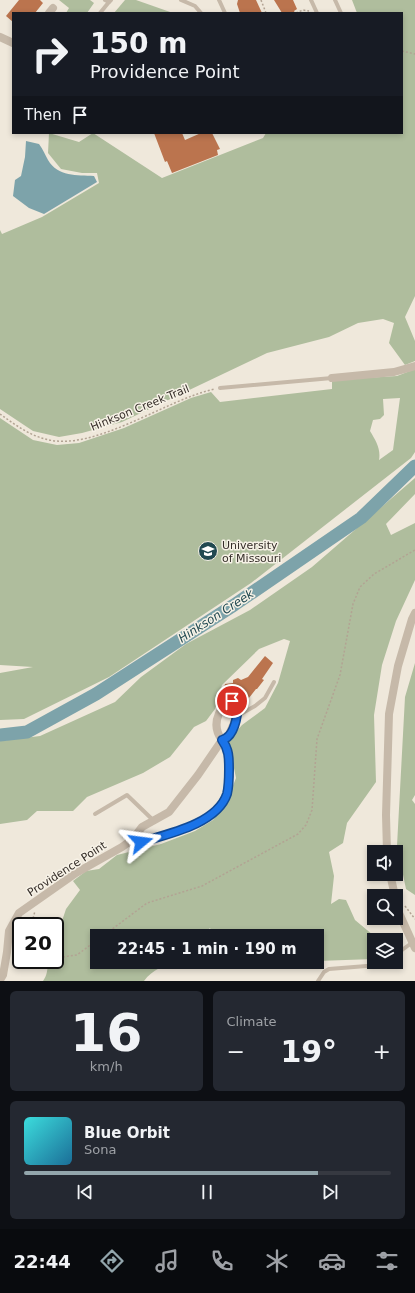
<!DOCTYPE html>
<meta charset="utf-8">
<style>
body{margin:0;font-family:"DejaVu Sans",sans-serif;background:#242831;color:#f1f3f6;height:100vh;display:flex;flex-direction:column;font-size:15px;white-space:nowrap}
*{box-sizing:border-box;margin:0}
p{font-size:13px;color:#9ea1a6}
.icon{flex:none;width:22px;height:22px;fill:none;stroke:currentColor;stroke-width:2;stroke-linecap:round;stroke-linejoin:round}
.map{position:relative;height:981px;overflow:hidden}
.drawer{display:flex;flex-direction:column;gap:10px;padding:10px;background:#0d0f14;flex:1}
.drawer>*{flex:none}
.guide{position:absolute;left:12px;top:12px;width:391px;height:122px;border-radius:0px;box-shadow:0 2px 6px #0003;background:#171b24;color:#f1f3f6;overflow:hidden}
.fabs{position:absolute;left:367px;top:845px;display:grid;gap:8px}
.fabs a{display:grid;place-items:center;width:36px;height:36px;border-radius:0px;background:#171b24;box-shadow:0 2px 6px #0003;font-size:20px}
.speed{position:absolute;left:12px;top:917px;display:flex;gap:8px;font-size:20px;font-weight:700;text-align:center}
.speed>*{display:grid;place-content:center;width:52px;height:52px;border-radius:50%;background:#171b24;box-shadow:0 2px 6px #0003;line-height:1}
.speed .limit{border:2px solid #111;border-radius:6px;background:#fff;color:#111}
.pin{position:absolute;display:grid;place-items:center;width:34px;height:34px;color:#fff;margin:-17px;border:2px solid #fff;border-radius:50%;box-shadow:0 1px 4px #0007}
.me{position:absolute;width:44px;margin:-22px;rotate:74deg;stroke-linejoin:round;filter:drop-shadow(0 0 3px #0008)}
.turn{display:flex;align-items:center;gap:14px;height:84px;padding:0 12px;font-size:18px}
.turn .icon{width:52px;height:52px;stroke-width:2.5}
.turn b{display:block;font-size:28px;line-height:34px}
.then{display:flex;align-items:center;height:38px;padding:0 12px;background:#0003;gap:8px;font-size:15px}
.big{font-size:30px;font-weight:800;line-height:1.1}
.drawer .card{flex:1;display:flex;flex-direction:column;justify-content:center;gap:6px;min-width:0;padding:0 14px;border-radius:6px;background:#242831}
.drawer .dial{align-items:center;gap:0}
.dial b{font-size:52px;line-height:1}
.song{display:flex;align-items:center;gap:12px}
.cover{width:48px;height:48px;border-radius:6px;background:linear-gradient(135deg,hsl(180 70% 55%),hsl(200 70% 35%))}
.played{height:4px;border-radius:2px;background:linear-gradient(90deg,#93a6ac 80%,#363941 80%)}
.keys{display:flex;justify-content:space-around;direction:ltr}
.heat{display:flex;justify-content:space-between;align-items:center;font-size:22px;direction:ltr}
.drawer .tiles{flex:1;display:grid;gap:10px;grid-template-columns:1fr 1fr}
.card:last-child{grid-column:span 2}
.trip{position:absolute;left:90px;top:929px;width:234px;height:40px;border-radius:0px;background:#171b24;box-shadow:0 2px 6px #0003;font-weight:800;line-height:40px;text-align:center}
.dock{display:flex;height:64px;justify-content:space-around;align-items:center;background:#090b0e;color:#9ea1a6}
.dock .icon{width:28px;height:28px}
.dock .current{color:#93a6ac}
.dock b{font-size:18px;color:#f1f3f6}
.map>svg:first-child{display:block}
</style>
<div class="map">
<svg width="415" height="981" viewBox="0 0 415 981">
<rect width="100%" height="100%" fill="#efe8db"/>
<g fill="#afbd9d" fill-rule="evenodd">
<path d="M59,0h31l4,3 -7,10h-21l3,-5z"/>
<path d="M125,0h11l37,13h-59z"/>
<path d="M352,0h63v296l-10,21 10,24v20l-10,4 -16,-22 5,-20 -11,-4 -25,4 -29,14 -62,16 -145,69 -40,11 -23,4 -26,-6 -33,-22v-179l2,4 40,-17 57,-34 -2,-10h-15l-21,-4 -13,-16 1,-20 30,9 14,-9 69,45 101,-40 3,-5h136v-120h-45z"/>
<path d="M415,369v83l-4,6 -160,125 -142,94 -85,42 -24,1v-47l33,-6 -33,-2v-247l33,22 24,5 22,-2 45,-15 67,-30 20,-6 9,10 112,-13v-9l65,-4zM400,398l-7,52 -14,10c2,-11 -3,-19 -9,-29l3,-11 7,-1 4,-4 -1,-16z"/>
<path d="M415,478v16l-29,30 5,11 24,-12v57l-19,41 -14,44 -8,50 2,67 -29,41 -4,20 -14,9 5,24 -3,28 8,-5 7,1 9,20 24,20h-5v19l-57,2v-25h-103l-4,-8 -6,6v2h-107v26h81c-13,2 -26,8 -34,19h-101c9,-12 -2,-20 19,-22l-4,-19v-7l8,-24 14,-19 -7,-9 13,-10 13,-2 18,-14 44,-11 34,-13 18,-11 14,-19 9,-23 -3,-15 -9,-17 18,-21 23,-17 13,-25 12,-42 -6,-2 -25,10 -37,36 -7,24 -9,12 -12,6 -24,30 -27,16 -56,24 -14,14h-36l-10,9 -27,4v-83l40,-5 75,-34 26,-25 45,-33 64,-34 62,-43z"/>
<path d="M415,663v132l-3,5 3,4v91l-9,-6 -9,-43 8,-149z"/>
</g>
<path fill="#7da3aa" d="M26,141l13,3c4,5 6,11 9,16 10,17 29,15 46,16l3,6 -53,32 -15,-6 -16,-12 2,-16 6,-4 4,-19z"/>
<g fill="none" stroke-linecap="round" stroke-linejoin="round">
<path stroke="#7da3aa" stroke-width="13" d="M0,735l27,-3 69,-38 138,-89 127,-87 54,-52"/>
</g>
<g fill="#bb744e">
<path d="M19,0h21l3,3 -8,10h-22v9l-7,-6z"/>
<path d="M238,0h18l6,13h-22l-3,-9z"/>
<path d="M274,0h19l4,9 -3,2 1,2h-13z"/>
<path d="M154,133h28l3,7 16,-7h11l8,16 -3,1 1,5 -46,18 -5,-12 -2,1z"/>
<path d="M265,656l8,7 -11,16 2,1 -7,9h-1l-11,14 -13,-9 -5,1 -3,-6 1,-5 8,-1v-3l5,-2 3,2 7,-3z"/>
</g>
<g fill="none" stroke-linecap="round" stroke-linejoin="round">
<g stroke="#b2a393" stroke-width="1.5" stroke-dasharray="2 2" stroke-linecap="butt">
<path d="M261,0l5,13"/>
<path d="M296,13l7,-3 6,1"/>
<path d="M402,51l13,3"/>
<path d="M0,414c14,10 29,21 45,25 49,14 121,-40 170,-50"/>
<path d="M405,906l10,13"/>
<path d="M31,926l4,-15"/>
<path d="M103,936l44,-33 55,-17 96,-52 8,-9 6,-15 5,-71 23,-64 13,-71 7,-17 14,-13 41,-24"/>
<path d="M55,958l22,-3 20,-15"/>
</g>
<g stroke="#c6b9a9" stroke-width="4">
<path d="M105,0l4,2 2,-2"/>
<path d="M181,0l14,6 6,7"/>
<path d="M219,0l6,13"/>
<path d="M311,0l6,13"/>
<path d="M335,0l6,13"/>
<path d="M100,13l9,-11"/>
<path d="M220,388l112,-10"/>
<path d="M237,716l18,-10 10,-8 9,-16"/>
<path d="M95,814l32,-19 27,26"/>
<path d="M128,845c33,-8 82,-16 98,-49 3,-7 3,-17 3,-24 0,-12 1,-23 -7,-32"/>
<path d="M396,956l6,-6 11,-8"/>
<path d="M318,981l6,-9 5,-3 50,-4 10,-3"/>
</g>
<g stroke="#c6b9a9" stroke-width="8">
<path d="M49,13l4,-5"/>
<path d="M0,37l13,6"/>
<path d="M332,378l62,-6 21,-6"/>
<path d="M387,852l-1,-37 3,-101 9,-48 14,-47 3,-6"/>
<path d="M390,874l5,22"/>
<path d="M396,900l3,13 16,35"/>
<path d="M0,980l3,-5 4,-23 2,-21 10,-18 57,-40 46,-26 11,-8 9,-12 27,-15 29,-37 24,-35 6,-3 9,-21 1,-9 -6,-6h-5c-10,12 -15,26 -5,39"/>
</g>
</g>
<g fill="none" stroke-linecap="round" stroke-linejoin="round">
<g stroke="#114b97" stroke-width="10">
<path id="route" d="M141,842c27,-8 76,-18 86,-48 2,-8 2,-17 2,-25 0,-11 0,-20 -7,-29 12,-3 15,-22 16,-33l-6,-6"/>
</g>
<use href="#route" stroke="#1a73e8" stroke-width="7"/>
</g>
<defs>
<g id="university-disc" transform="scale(1)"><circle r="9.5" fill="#214951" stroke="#f7f2e7"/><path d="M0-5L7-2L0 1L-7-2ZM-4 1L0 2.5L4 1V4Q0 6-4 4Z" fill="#fff"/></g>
</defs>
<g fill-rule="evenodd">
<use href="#university-disc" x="208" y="551"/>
</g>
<g text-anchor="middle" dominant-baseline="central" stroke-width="3" stroke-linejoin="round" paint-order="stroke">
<g font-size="11" fill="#342d28" stroke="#f7f2e7">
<text transform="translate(140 408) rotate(-22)">Hinkson Creek Trail</text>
<text transform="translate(67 869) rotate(-33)">Providence Point</text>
</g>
<g font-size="11" fill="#342d28" stroke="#f7f2e7" text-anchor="start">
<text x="222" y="545">University<tspan x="222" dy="13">of Missouri</tspan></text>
</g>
<g font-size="12" font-style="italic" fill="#214951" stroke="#f7f2e7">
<text transform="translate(216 616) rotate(-33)">Hinkson Creek</text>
</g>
</g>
</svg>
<div class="fabs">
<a><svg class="icon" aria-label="sound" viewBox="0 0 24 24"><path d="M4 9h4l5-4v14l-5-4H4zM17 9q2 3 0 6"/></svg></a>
<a><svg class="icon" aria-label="search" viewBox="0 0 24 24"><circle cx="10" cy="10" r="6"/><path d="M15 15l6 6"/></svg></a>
<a><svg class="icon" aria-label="layers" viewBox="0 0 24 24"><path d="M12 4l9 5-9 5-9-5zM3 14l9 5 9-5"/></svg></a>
</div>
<div class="speed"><div class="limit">20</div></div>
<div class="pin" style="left:232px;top:701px;background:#d93025"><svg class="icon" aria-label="arrive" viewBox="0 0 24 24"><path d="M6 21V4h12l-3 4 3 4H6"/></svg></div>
<svg class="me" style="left:141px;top:842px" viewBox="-20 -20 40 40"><path d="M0-17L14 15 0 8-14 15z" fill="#1a73e8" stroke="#fff" stroke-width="4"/></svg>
<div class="trip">22:45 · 1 min · 190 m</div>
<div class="guide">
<div class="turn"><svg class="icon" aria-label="right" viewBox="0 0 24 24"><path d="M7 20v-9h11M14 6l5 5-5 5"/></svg><div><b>150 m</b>Providence Point</div></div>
<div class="then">Then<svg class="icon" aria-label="arrive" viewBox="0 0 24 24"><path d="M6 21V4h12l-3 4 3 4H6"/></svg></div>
</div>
</div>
<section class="drawer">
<div class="tiles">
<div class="card dial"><b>16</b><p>km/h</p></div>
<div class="card"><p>Climate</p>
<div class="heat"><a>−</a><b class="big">19°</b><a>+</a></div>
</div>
<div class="card">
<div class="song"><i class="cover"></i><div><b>Blue Orbit</b><p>Sona</p></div></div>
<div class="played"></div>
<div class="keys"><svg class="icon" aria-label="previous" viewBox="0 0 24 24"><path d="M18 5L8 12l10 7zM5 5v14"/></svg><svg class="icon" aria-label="pause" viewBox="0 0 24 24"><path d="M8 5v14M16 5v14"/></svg><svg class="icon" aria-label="next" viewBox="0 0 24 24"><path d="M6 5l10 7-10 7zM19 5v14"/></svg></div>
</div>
</div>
</section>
<nav class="dock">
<b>22:44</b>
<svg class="icon current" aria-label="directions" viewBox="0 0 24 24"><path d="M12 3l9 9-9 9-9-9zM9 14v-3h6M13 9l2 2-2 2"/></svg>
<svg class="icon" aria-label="music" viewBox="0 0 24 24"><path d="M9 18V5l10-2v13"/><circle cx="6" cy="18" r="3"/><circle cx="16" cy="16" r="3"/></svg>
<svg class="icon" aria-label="phone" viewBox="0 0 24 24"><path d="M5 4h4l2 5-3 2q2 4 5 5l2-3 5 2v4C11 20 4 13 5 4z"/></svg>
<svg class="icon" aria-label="climate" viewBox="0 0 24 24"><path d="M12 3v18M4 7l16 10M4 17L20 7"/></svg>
<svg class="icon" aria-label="car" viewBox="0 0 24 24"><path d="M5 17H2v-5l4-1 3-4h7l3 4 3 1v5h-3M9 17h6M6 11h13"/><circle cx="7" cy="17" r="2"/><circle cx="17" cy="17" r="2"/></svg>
<svg class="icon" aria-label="filters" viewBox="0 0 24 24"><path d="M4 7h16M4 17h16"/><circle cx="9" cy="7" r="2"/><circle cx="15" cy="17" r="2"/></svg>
</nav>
